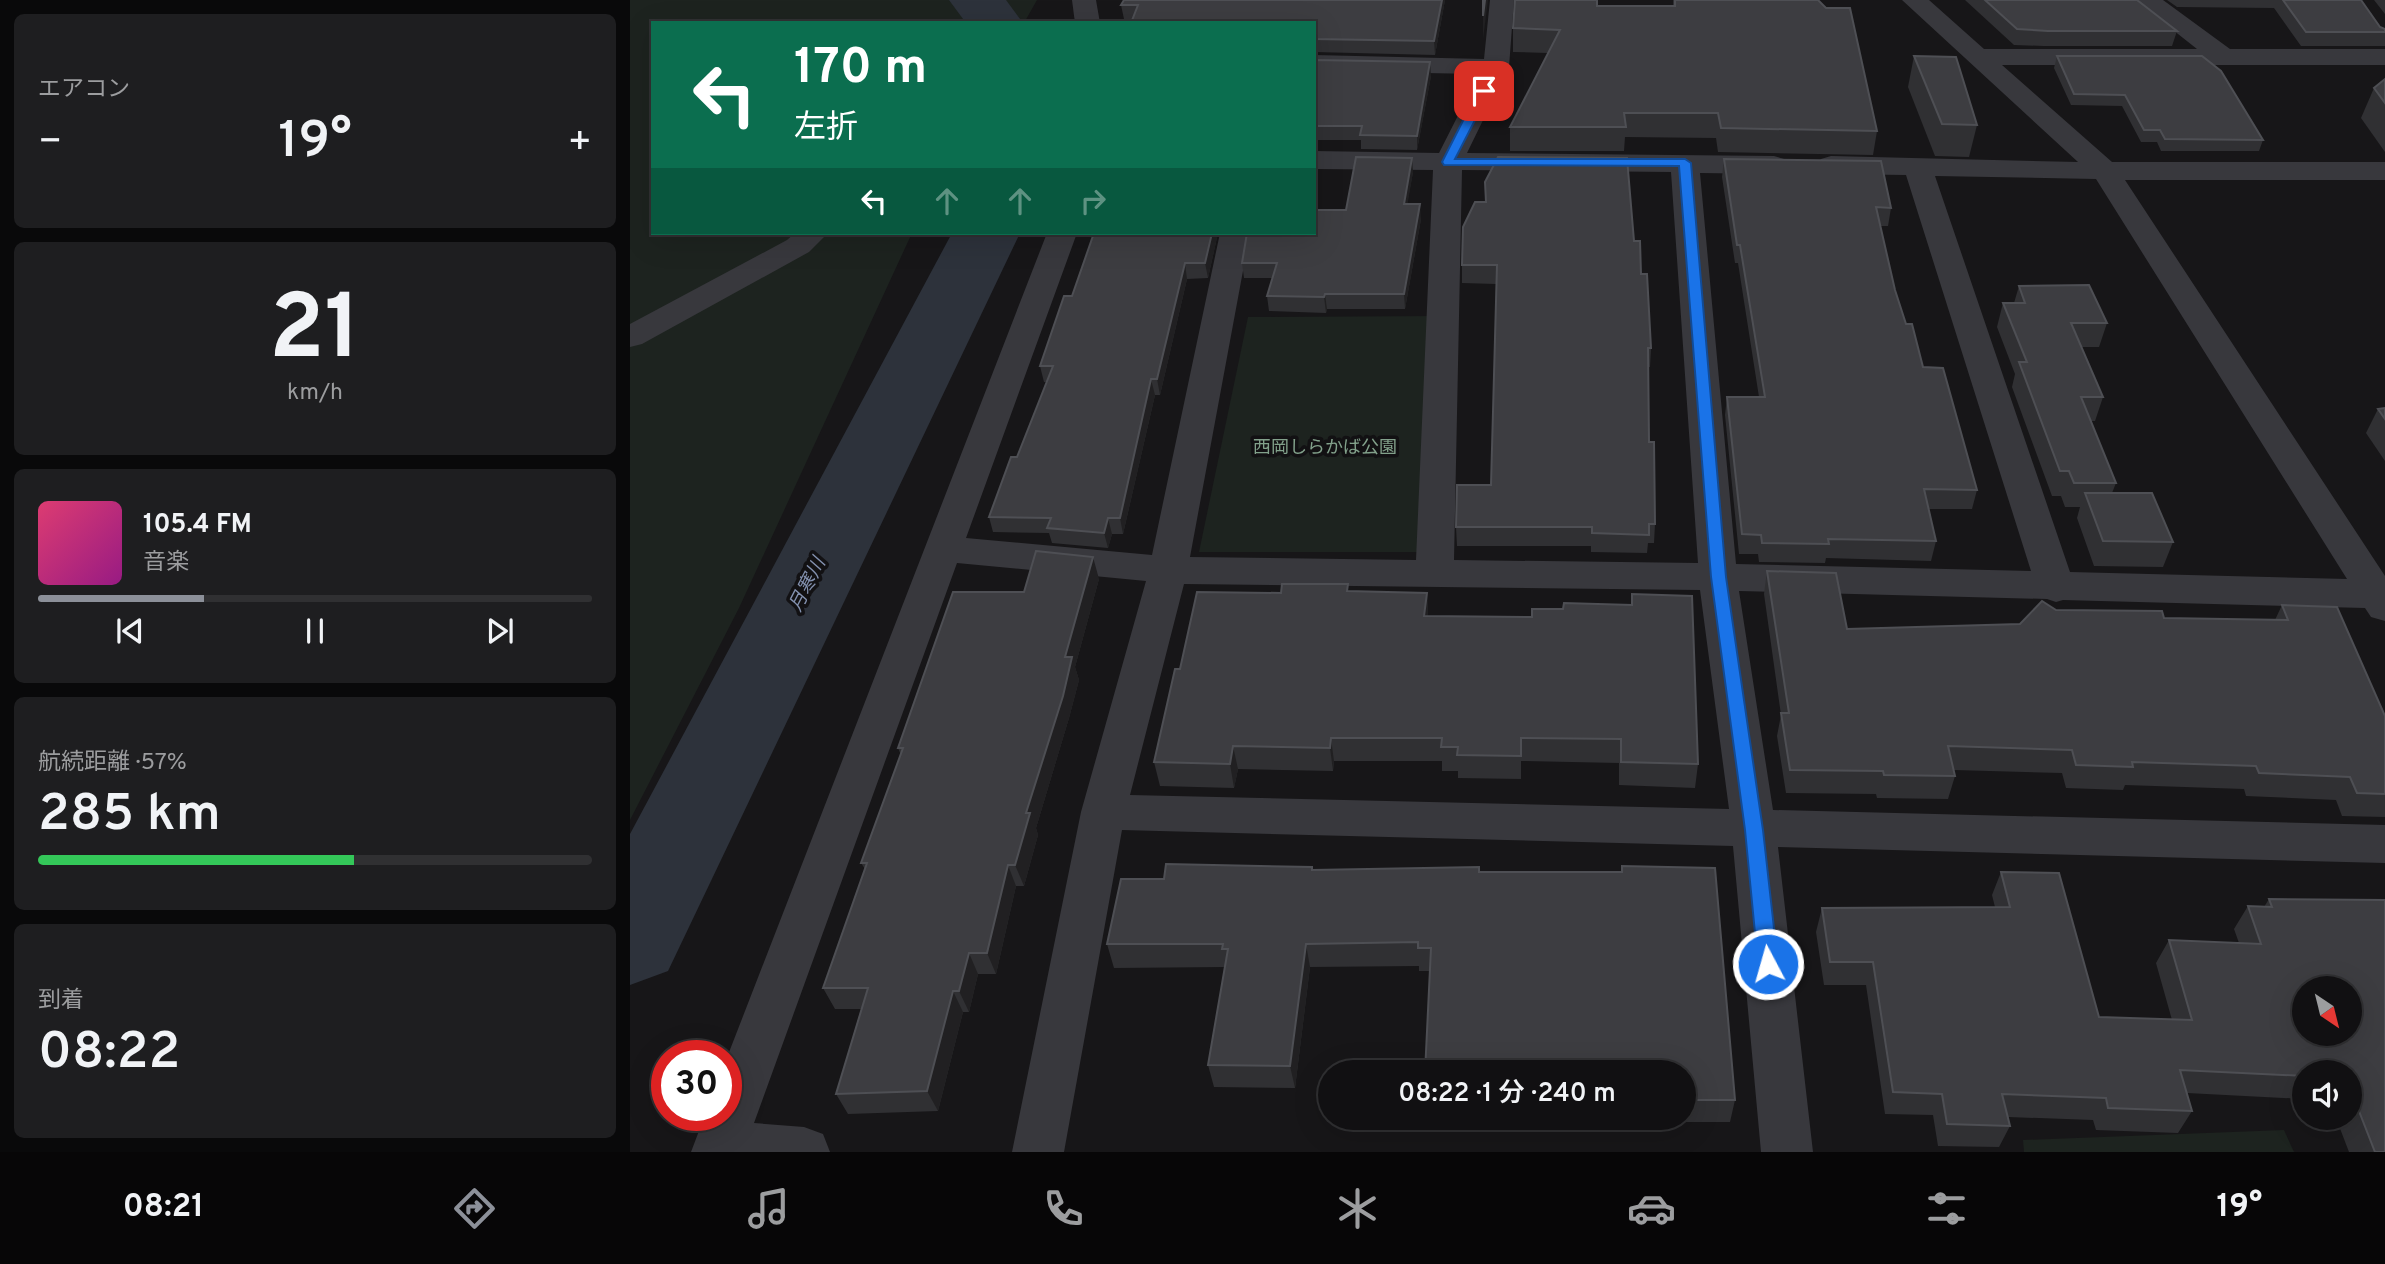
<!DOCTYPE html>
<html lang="ja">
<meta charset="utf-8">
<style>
body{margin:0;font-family:Overpass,"Noto Sans JP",sans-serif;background:#1e1e20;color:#f1f3f6;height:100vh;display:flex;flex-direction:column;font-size:26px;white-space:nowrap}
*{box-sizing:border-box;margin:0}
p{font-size:23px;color:#9c9d9f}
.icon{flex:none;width:38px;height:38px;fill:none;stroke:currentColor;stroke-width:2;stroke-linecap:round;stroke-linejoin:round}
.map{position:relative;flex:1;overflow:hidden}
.panel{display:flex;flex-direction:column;gap:14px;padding:14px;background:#09090a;width:630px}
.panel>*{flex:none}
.top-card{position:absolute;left:21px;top:21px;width:665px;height:214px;border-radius:0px;box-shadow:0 7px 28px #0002,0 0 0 2px #303032;background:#0b6e4f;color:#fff;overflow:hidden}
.needle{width:46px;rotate:145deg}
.controls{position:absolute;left:1662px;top:976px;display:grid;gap:14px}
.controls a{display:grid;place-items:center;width:70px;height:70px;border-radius:50%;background:#111012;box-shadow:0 7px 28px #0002,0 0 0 2px #303032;font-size:35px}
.speed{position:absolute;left:21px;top:1040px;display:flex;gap:14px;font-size:35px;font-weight:700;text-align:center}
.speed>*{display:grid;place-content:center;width:91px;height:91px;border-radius:50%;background:#111012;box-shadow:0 7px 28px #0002,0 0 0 2px #303032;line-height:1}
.speed .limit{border:10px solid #d22;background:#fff;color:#111}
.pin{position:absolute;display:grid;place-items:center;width:60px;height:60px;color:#fff;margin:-30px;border-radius:14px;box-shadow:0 4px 10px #0006}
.me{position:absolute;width:77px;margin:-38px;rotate:354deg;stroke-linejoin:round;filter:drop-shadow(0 0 5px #0008)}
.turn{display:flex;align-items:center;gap:24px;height:147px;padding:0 28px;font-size:32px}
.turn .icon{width:91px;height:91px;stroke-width:2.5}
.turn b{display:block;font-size:49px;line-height:60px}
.lanes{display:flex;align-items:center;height:66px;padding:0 28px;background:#0003;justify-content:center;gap:35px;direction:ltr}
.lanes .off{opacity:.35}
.big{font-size:52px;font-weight:600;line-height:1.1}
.panel .card{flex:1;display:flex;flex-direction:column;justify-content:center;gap:10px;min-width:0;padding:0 24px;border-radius:10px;background:#1e1e20}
.panel .dial{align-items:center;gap:0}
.dial b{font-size:91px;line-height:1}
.song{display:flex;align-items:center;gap:21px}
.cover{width:84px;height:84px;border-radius:10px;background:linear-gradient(135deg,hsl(340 70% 55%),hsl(310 70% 35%))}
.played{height:7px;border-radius:4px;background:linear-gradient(90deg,#8c9099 30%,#303032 30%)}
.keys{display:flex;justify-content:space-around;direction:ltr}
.heat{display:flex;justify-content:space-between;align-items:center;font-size:38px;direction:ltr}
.charge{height:10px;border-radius:5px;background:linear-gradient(90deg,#34c759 57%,#303032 0)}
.trip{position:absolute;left:688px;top:1060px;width:378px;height:70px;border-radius:35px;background:#111012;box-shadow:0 7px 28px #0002,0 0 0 2px #303032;font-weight:600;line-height:70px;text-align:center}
.dock{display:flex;height:112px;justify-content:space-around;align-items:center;background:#070607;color:#9c9d9f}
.dock .icon{width:49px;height:49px}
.dock .on{color:#8c9099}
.dock b{font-size:32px;color:#f1f3f6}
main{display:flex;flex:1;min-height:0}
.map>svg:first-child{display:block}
</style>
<main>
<section class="panel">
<div class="card"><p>エアコン</p>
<div class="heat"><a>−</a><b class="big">19°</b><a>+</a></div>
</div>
<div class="card dial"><b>21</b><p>km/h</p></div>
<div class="card">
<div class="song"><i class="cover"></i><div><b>105.4 FM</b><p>音楽</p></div></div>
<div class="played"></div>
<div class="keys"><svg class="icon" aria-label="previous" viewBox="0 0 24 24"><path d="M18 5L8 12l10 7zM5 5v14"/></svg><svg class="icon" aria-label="pause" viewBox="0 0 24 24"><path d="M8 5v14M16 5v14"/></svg><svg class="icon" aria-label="next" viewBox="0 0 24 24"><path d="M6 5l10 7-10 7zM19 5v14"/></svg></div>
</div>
<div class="card"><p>航続距離 · 57%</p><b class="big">285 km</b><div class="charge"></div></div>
<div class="card"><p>到着</p><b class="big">08:22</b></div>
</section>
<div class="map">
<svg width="1755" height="1152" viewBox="0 0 1755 1152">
<rect width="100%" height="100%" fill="#171618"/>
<g fill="#1d231f">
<path d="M0,0h407l-13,23h-371v210h259l-173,375 -109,212z"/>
<path d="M811,316l-22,236h-220l49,-235z"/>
<path d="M1654,1130l10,22h-270l-1,-12z"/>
</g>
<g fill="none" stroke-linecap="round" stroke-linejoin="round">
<g fill="#2d323b" fill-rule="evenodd">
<path d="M319,0h57l17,23h-57z"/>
<path d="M322,233h68l-352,738 -38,14v-151z"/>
</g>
<g fill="#38383d" fill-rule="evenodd">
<path d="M442,0h24l4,23h-25z"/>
<path d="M860,0h24l-5,67 -42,86 307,3 10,3 4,6 -4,6 -10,3 -74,-1 36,391 295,7 -125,-396 -75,-1 -10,-3 -4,-6 4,-6 10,-3 247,6 -176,-162h27l55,49h213l-62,-49h28l67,49h155v16h-383l110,97h273v18h-260l260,396v45l-14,-4 -6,-9 -302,-8 -7,2 -9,-3 -308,-8 34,219 612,15v38l-607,-16 35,305h-52l-28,-306 -611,-16 -58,322h-52l69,-340 65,-231 -189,-18 -203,560 50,4 19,7 7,18h-139l14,-37h21v-55l321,-827h30l-111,305 186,17 68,-322h30l-60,324 226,3 17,-390 -119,-1v-18l125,2 40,-79 -165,-3v-16l170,4zM832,170l209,2 27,391 -244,-3zM1305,176l161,3 251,400 -277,-7zM554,584l516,6 29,219 -599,-14z"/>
<path d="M165,233h33l-19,19 -167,92 -12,3v-23l157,-84z"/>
</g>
</g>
<g fill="#303033" fill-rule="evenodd">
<path d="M494,0h321l-10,55 -121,-3v-29l-190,-4 -3,-14z"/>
<path d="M1043,0h145l59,131 -4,24 -155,-3 -2,-14 -91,-1 -1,14h-114v-24l38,-74 -35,-1v-24l84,-22h76z"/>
<path d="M1335,0h172l40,31 -5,15h-128l-30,-1z"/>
<path d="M1537,0h194l19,27 5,2v17h-84l-27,-38 -97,-1z"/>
<path d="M1744,0h11v14z"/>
<path d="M1284,56l63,69 -8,32 -34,-1 -27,-69z"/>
<path d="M1427,56l206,84 -4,11h-98l-4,-9h-16l-19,-36 -51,-1 -17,-37z"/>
<path d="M684,60l117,16 -14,74 -56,-1v-9h-47z"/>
<path d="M1755,79v73l-24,-34 13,-30z"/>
<path d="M1094,159l167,49 -3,18h-8l15,64 11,34 17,43 54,123 -5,19h-43l7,32 -5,20 -105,-3 -1,5 -66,-1 -1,-8h-19l-14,-139 2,-18h32l-21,-134h-3l-13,-86z"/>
<path d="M783,172l-6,32 14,15 -16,90h-78l-1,4 -57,-2 -2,-15 5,-18h-28l-2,-15 104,-53z"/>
<path d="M588,233l-10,45 -21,1 -27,116h-5l-32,139h-11l-4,14 -56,-5 -3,-10 -56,-1 -4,-15 28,-60 30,-75h-3l-4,-16 32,-70z"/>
<path d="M1004,241l7,33 10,74 -1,19h-2l1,75 6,82 -1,19h-6l-1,10 -56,-1v-6h-134l-1,-19 35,-42 5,-201 -34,-1v-18z"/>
<path d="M1389,286l88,37 -8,24h-18l22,50 -8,24h-4l25,62 -4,10 61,49 -10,25 -69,-1 -17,-48 3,-11h-15l-4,-11h-9l-40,-109 3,-13 -18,-47 6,-24h11z"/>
<path d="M1755,408v53l-19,-28 12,-24z"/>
<path d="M1137,571l80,58 173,-5 36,-14 108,8 111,2 7,-15 103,111v101l-43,-1 -6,-16 -90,-4 -2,-7 -119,-4 -2,5 -57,-2 -4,-15 -108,-3 1,6 -7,23 -71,-1 -1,-4 -90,-1 -9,-57 4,-21 -17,-121z"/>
<path d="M469,579l-24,88 4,13 -10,38 -33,110 2,7 -14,51h-8l-20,88h-18l-9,38h-6l-25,99 -90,3 -12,-20 25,-85h-26l-12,-21 42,-119 -4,-6 40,-108 -3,-7 126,-156z"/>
<path d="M718,584v7l79,2 1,23 104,1 31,-8 69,-4v-11l66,170 -3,24 -76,-3v-22l-98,-2v18l-63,-1v-7h-16v-10h-108l-1,10 -95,-2 -4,19 -74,-2 -6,-24 26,-93 101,-76z"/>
<path d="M992,866l113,234 -5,22h-106v-4h60v-45l-254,-102h-11v-5l-109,1 -15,121 -81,-1 -6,-22 17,-98 -111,1 -7,-24 57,-65 148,-9 309,2z"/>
<path d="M1371,872l58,1 40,144 73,3 -16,-57 13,-23 70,3 -5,-14 14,-23 16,1 5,-8 116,1v252h-36l-13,-34h14v-45h-45v26l-118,-6 5,18 -14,22 -82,-3 -3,-10 -85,-3 2,9 -11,21 -61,-1 -5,-31 -48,-1 -19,-129h-42l-8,-53 6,-24 173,-1 -3,-12zM1675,989h45v45h-45z"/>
</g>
<g fill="#212022">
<path d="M812,0h3l-10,55 -1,-14z"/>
<path d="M855,0h3l-5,39v-23z"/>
<path d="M800,62l1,14 -14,74v-14z"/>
<path d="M782,158l1,14 -8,47 -1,-15z"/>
<path d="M790,204l1,15 -16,90 -1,-15z"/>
<path d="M582,233h6l-10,45 -3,-15z"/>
<path d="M555,263l2,16 -27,116 -3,-16z"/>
<path d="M695,294l2,15 -1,4 -2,-16z"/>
<path d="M521,379l4,16 -32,139 -3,-16z"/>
<path d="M478,518l4,16 -4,14 -4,-15z"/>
<path d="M463,557l6,22 -24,88 4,13 -10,38 -33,110 2,7 -14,51 -9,-21 11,-52 39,-156z"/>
<path d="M797,593l1,24 -4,-1z"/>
<path d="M701,738l3,23 -1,10 -3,-23z"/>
<path d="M603,746l5,23 -4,19 -4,-24z"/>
<path d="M378,865l8,21 -20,88 -9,-21z"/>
<path d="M676,944l4,23 -15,121 -5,-22z"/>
<path d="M339,953l9,21 -9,38 -10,-21z"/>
<path d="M323,991l10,21 -25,99 -11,-20z"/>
</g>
<g fill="#3d3d41" stroke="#4e4f54" stroke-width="2" fill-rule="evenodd">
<path d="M494,0h318l-8,41 -120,-2v-16h-183l7,-18h-17z"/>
<path d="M853,0h2l-2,16z"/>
<path d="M885,0h82v6h78v-6h143l8,8h24l27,123 -156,-3 -3,-15h-94l2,14h-116l50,-97 -47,-2z"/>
<path d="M1355,0h152l40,31h-129l-31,-2z"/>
<path d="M1653,0h78l19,27 5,2v3h-79z"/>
<path d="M1284,56l42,1 21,68 -35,-1z"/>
<path d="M1427,56h145l19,15 42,69 -98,-1 -5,-9h-16l-19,-35 -51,-1z"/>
<path d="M684,60l116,2 -13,74 -57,-1 2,-9h-48z"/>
<path d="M1755,79v24l-11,-15z"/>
<path d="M726,157l56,1 -8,46h16l-16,90h-79l-1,3 -57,-1 10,-33h-35l5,-30h67v-23h32z"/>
<path d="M868,157l129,1 7,83h6l1,33h6l4,74h-3l1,94h5l1,82h-6v11l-57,-2v-6h-136l1,-42h34l6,-220h-35l1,-38 12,-25h11l-1,-20z"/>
<path d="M1094,159l157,2 10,47 -15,-1 19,83 11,34h6l11,43 20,1 34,122 -53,-1 12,52 -108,-2 1,5 -67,-1 -1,-8 -19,-1 -15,-137h38l-25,-152h-3z"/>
<path d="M464,233h118l-7,30h-20l-28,116h-6l-31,139h-12l-4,15 -57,-5 4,-10 -62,-1 22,-60h6l36,-91h-13l24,-70h8z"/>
<path d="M1459,285l18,38h-36l32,74h-22l35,86h-42l-5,-12h-9l-41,-109h8l-24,-59h22l-6,-17z"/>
<path d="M1755,408v11l-7,-10z"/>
<path d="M1455,493h67l21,49 -70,-1z"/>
<path d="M406,551l57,6 -28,100h7l-9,39 -37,117h4l-15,52h-7l-21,88h-18l-10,38h-6l-26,100 -91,3 32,-106h-45l44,-125h-6l42,-115h-5l55,-156h71z"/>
<path d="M1137,571l69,2 11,56 173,-5 22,-23 14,9 106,1 2,7 124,2 -6,-15 55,2 48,109v78l-28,-1 -7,-16 -91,-4 -3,-7 -124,-4 1,5 -57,-2 -4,-15 -124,-4 7,30 -71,-1 -1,-4 -93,-1 -9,-57h8z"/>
<path d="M652,584h66l-1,7 80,2 -3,23 108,1v-8h31l1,-6 68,2v-11l60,2 6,168 -77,-2v-23l-100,-1v18l-64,-1 1,-8h-17l1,-9h-111l-1,10 -97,-2 -3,18 -76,-2 21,-93h5l17,-77 84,1z"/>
<path d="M536,864l146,3v3l167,-3v5h143v-6l93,2 20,232h-51v-27h-259l6,-125h-13v-6l-112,2 -16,122 -82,-1 20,-116h-6l1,-5h-116l14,-65h43z"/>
<path d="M1371,872l58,1 40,144 93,3 -23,-80 92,4 -13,-38 24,1 -3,-8 116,1v252h-10l-25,-64v-15h-45v3l-125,-6 12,41 -84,-3 -2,-10 -104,-4 8,32 -63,-2 -5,-30 -49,-2 -20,-130h-43l-8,-54 188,-1zM1675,989h45v45h-45z"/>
</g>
<path fill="#1a73e8" stroke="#114b97" stroke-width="2" d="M854,88l6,3 -35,68h230l6,4 35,414 37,253 15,134 -3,6 -7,3 -7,-3 -3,-6 -13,-134 -34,-253 -32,-411 -235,-1 -2,-3 36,-71z"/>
<g text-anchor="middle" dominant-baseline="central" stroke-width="7" stroke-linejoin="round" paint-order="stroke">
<g font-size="18" fill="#82a18b" stroke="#121113">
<text x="695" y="448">西岡しらかば公園</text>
</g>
<g font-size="19" font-style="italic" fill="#8391af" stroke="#121113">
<text transform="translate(178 585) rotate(-63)">月寒川</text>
</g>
</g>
</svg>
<div class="controls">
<a><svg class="needle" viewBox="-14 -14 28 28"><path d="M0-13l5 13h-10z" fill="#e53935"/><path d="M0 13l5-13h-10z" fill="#9c9d9f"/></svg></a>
<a><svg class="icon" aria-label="sound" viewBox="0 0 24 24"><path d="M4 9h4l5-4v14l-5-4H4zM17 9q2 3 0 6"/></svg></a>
</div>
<div class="speed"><div class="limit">30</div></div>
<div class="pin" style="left:854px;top:91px;background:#d93025"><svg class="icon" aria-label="arrive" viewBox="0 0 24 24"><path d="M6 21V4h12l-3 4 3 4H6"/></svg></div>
<svg class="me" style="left:1138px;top:964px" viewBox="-20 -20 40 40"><circle r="17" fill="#1a73e8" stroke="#fff" stroke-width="3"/><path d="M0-11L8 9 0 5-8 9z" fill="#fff"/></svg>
<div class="trip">08:22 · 1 分 · 240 m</div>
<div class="top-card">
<div class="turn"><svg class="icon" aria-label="left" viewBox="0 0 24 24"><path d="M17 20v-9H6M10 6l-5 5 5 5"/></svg><div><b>170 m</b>左折</div></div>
<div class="lanes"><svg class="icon" aria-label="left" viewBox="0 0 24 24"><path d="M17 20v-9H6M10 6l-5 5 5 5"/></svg><svg class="icon off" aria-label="ahead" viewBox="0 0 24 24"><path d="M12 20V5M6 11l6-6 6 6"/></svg><svg class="icon off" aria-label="ahead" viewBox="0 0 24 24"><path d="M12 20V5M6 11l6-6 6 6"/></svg><svg class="icon off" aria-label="right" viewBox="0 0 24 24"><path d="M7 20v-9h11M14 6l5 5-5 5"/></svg></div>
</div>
</div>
</main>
<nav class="dock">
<b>08:21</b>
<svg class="icon on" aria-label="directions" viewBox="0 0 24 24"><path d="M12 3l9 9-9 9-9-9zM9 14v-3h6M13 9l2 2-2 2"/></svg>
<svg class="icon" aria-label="music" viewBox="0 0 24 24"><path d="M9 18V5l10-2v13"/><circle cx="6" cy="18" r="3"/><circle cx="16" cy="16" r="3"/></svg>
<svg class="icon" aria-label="phone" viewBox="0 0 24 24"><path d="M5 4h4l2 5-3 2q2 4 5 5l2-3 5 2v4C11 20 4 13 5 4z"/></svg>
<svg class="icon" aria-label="climate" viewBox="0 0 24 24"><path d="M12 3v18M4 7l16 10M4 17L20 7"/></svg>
<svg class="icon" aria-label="car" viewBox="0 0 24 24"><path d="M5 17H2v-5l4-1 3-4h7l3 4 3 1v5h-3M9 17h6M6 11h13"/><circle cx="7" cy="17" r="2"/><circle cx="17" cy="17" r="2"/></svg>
<svg class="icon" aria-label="filters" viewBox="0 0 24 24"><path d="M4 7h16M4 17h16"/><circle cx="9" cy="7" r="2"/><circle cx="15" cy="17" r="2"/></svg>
<b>19°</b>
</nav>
